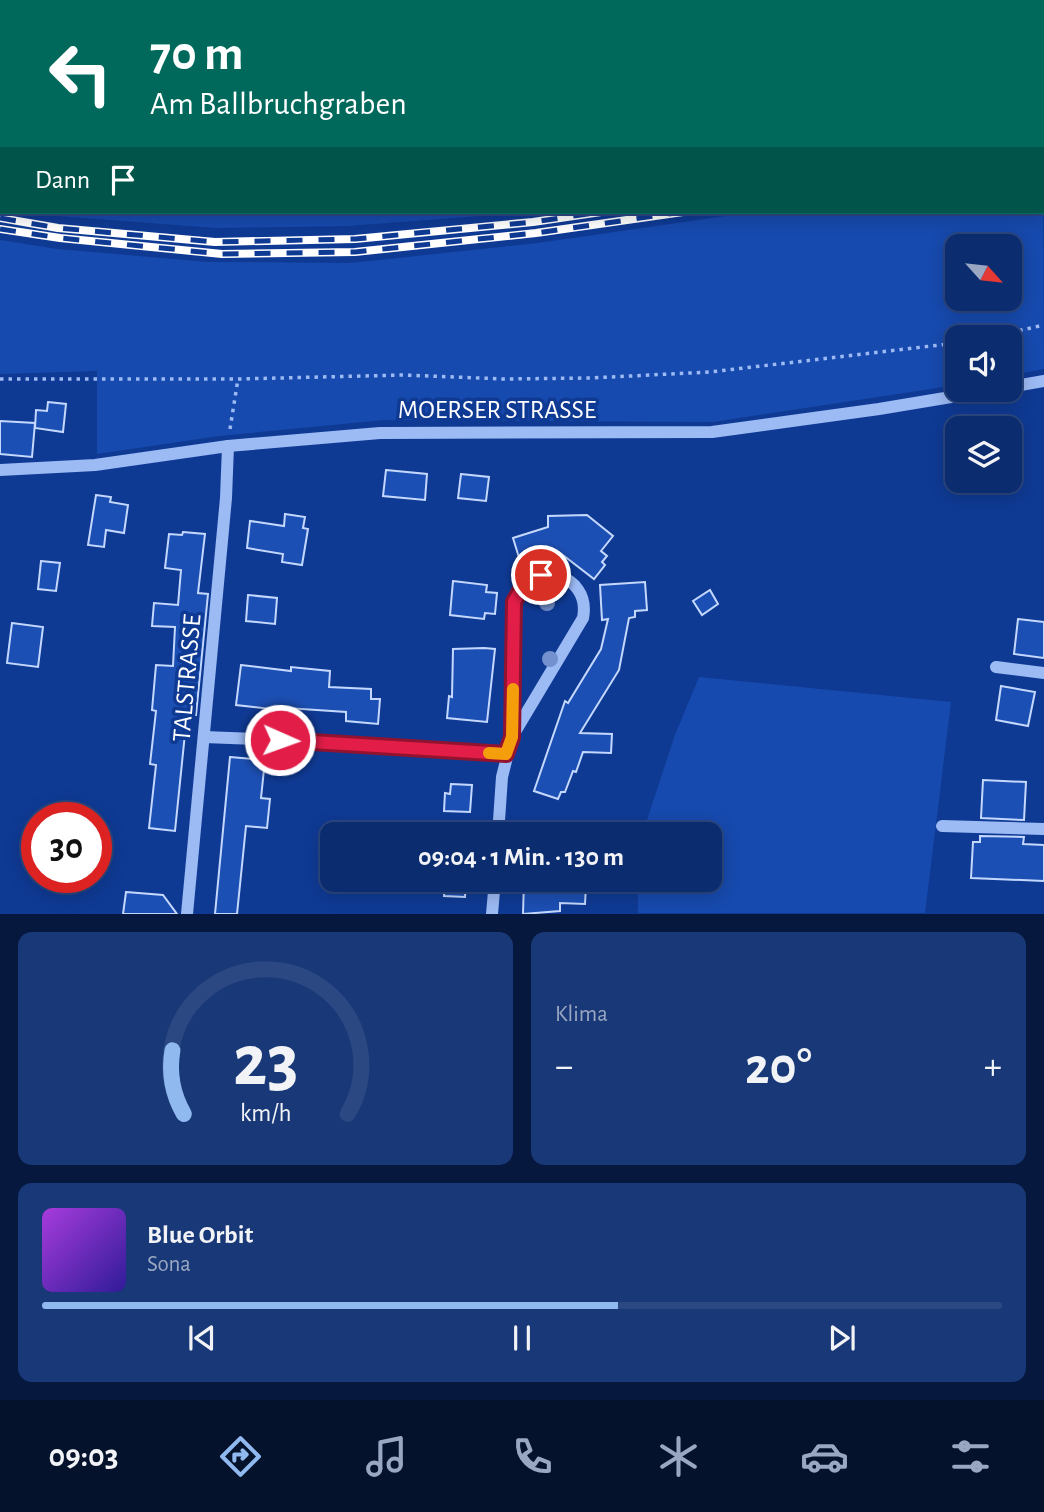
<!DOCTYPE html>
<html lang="de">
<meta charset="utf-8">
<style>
body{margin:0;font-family:"Alegreya Sans",sans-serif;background:#193877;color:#f1f3f6;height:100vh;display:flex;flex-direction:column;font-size:26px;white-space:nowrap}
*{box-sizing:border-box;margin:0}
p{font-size:23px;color:#9aa7c3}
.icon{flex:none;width:38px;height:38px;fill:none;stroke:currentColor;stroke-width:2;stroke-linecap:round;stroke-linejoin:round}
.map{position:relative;height:914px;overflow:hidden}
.drawer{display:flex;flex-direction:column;gap:18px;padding:18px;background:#06183d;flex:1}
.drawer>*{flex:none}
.banner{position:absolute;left:0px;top:0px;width:1045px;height:214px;box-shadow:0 4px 18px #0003,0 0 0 2px #2b4882;background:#00695c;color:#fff;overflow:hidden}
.needle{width:46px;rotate:117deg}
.controls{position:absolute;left:945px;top:234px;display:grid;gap:14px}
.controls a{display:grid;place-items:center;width:77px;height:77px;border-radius:14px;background:#0b2c6f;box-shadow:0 4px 18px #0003,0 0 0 2px #2b4882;font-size:35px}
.speed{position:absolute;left:21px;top:802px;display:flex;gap:14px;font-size:35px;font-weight:700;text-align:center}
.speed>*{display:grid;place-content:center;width:91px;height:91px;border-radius:50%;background:#0b2c6f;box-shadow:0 4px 18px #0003,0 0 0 2px #2b4882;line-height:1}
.speed .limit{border:10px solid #d22;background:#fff;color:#111}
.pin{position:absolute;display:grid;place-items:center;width:60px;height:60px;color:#fff;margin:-30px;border:4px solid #fff;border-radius:50%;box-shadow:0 2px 7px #0007}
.me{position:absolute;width:77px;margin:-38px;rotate:92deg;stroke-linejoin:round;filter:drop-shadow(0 0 5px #0008)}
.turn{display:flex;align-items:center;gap:24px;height:147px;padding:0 35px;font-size:32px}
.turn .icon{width:91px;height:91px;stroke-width:2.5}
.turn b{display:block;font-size:49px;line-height:60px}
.then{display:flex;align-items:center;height:66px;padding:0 35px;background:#0003;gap:14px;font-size:26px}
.big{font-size:52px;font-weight:700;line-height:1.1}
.drawer .tile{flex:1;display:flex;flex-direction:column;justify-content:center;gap:10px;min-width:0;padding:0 24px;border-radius:14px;background:#193877}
.drawer .dial{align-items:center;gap:0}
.dial svg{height:182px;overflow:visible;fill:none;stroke:#2b4882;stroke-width:7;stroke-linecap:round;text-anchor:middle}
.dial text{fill:#f1f3f6;stroke:none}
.song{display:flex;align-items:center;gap:21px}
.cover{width:84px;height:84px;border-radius:10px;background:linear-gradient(135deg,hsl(280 70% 55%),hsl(250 70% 35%))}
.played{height:7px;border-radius:4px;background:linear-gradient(90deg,#90b9f0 60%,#2b4882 60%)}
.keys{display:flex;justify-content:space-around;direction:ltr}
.heat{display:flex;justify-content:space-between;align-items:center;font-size:38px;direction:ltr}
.drawer .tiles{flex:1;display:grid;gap:18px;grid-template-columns:1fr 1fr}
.tile:last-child{grid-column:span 2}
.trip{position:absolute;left:320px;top:822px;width:402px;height:70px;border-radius:14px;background:#0b2c6f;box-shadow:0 4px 18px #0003,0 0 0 2px #2b4882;font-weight:700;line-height:70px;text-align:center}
.dock{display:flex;height:112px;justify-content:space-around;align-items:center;background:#04122c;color:#9aa7c3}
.dock .icon{width:49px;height:49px}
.dock .selected{color:#90b9f0}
.dock b{font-size:32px;color:#f1f3f6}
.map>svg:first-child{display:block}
</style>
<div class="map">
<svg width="1044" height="914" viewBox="0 0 1044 914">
<rect width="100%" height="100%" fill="#0f3a94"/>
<g fill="#174aae" fill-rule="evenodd">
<path d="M1043,170l1,199 -32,6 -2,1v-38h-53v47l-244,37 -329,-2 -165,16 -122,18v-83l-97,3v-134l57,9 151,13 143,1 187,-20 215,-31h290zM957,247h53v52h-53z"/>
<path d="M33,212h502l-188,14 -131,2 -158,-12z"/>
<path d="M699,677l252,25 -26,211h-287v-33h72v-45h-68l33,-100z"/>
</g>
<g fill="#1c4fb3" stroke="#c4d8fe" stroke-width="2">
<path d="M48,402l18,2 -3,28 -28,-4 1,-18 11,1z"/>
<path d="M0,421l35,2 -3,34 -32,-3z"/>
<path d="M386,470l41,4 -2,26 -42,-4z"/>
<path d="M461,474l28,3 -3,24 -28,-3z"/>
<path d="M96,495l15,2 -1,5 18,3 -4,28 -18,-3 -2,17 -16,-2z"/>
<path d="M285,514l20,3 -2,11 5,1 -6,36 -20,-3 1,-8 -36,-6 3,-27 34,5z"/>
<path d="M587,515l26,21 -12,15 6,5 -5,6 3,3 -11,14 -35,-27 -38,12 -8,-26 35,-11v-11z"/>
<path d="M183,532l22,2 -7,59 10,1 -12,121 -9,-1 -12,117 -26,-3 7,-63 -6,-1 6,-53 -4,-1 4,-45 17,1 2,-39 -23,-1 2,-23 24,2 3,-35 -16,-2 4,-34 13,1z"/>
<path d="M41,561l19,2 -4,28 -18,-2z"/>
<path d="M453,581l34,4 -1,7 11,1 -2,21 -10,-1 -1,6 -34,-4z"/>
<path d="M645,582l2,28 -12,1v6l-6,1 -10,52 -39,63 32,1 -1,19 -28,-1 -7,20 -3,-1 -8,21h-4l-3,7 -24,-8 31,-90 3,2 33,-54 7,-30 -6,1 -2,-35z"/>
<path d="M710,590l8,14 -16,11 -9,-14z"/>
<path d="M248,595l29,3 -2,26 -29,-3z"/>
<path d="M1018,619l26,3v36l-30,-4z"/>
<path d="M12,623l31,4 -5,40 -31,-4z"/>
<path d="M484,648l11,1 -8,73 -40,-4 2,-22 3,1 1,-48z"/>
<path d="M241,665l50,6v-4l39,4 -1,16 42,2v10h9l-2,25 -32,-3v-9l-59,-4v3l-51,-6z"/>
<path d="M1001,686l34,6 -7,34 -32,-6z"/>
<path d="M230,757l35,3 -4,38 9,1 -3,29 -21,-2 -9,88h-22z"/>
<path d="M983,780l43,2 -2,38 -43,-2z"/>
<path d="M451,784l21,1 -2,27 -26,-1 1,-18 5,1z"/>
<path d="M980,836l44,1 -1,7 21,1v36l-73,-3 2,-36h7z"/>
<path d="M445,880h21l-1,17 -21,-1z"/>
<path d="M524,880h26v2l36,3 -1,19 -25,-1v8l-37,3z"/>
<path d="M126,892l37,3 14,19h-54z"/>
</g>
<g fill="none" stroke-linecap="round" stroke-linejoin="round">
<g stroke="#9cbaf4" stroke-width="3.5" stroke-dasharray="3.5 5" stroke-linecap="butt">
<path d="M1043,62h1"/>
<path d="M0,135h2"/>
<path d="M986,338l58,-13"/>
<path d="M0,379h238l166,-4 100,4 86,-1 120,-6 247,-29"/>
<path d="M230,429l8,-50"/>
</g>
<g stroke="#9cbaf4" stroke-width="12">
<path d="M126,0l5,2"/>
<path d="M1010,387l34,-6"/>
<path d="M0,470l95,-5 133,-19 152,-13 332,-1 167,-23 114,-19"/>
<path d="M996,667l48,6"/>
<path d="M204,737l151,6 151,12"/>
<path d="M942,826l102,3"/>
<path d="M498,835l4,-58 10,-40 71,-119c9,-46 -54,-61 -69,-16l-2,135"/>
<path d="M187,914l39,-416 2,-52"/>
<path d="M492,914l3,-34"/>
</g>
<g stroke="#fff" stroke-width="8">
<g id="rail">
<path d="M1043,147h1"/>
<path d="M1043,160l1,-1"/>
<path d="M0,218l58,10 157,14 140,-3 178,-17 68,-10"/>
<path d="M0,229l60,9 162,16 133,-2 181,-19 147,-21"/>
</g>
</g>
<use href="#rail" stroke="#0f3a94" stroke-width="5" stroke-dasharray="16" stroke-linecap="butt"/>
</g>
<g fill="#7391ce">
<circle cx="547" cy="603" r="8"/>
<circle cx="550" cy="659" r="8"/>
</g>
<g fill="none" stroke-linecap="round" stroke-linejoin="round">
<g stroke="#92132f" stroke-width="18">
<path id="route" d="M280,740l226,14 6,-17 2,-135 9,-16 18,-11"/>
</g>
<use href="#route" stroke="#e11d48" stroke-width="12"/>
<path stroke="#f59e0b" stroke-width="12" d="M489,753l17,1 6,-17 1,-48"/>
</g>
<g text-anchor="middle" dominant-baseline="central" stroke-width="7" stroke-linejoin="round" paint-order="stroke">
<g font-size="26" fill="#fff" stroke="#0f3a94">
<text x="497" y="410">MOERSER STRASSE</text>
<text transform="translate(187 678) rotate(-85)">TALSTRASSE</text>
</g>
</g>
</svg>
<div class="controls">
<a><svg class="needle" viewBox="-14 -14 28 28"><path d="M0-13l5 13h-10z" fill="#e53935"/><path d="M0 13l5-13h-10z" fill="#9aa7c3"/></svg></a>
<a><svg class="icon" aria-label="sound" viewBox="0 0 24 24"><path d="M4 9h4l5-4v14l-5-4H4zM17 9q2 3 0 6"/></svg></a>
<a><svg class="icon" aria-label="layers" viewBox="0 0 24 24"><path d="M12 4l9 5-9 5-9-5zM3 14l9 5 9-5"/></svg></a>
</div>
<div class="speed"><div class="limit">30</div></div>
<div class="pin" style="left:541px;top:575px;background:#d93025"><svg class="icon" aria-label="arrive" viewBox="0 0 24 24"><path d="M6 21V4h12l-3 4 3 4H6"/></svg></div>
<svg class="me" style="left:280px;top:740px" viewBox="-20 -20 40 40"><circle r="17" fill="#e11d48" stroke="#fff" stroke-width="3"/><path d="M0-11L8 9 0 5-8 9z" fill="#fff"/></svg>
<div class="trip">09:04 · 1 Min. · 130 m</div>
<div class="banner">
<div class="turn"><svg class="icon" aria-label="left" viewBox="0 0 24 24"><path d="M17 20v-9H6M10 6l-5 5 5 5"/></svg><div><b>70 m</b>Am Ballbruchgraben</div></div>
<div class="then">Dann<svg class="icon" aria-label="arrive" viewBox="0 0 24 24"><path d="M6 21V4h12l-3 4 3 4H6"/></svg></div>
</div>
</div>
<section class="drawer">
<div class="tiles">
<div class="tile dial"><svg viewBox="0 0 100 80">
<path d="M14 69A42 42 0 1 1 86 69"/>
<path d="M14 69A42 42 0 0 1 9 41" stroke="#90b9f0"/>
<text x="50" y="56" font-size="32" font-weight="700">23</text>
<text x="50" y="72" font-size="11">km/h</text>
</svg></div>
<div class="tile"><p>Klima</p>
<div class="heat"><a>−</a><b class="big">20°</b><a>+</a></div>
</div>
<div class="tile">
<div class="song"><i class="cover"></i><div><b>Blue Orbit</b><p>Sona</p></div></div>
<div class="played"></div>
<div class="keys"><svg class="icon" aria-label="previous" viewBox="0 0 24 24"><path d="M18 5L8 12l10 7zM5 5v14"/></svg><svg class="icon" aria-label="pause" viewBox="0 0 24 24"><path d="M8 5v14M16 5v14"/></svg><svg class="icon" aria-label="next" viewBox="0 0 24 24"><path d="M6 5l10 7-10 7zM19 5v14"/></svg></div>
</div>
</div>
</section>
<nav class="dock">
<b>09:03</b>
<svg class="icon selected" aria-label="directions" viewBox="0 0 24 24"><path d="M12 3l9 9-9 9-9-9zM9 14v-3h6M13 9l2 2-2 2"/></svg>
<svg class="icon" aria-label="music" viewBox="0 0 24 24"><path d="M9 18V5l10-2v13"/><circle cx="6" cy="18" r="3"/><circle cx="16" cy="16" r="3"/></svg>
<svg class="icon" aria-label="phone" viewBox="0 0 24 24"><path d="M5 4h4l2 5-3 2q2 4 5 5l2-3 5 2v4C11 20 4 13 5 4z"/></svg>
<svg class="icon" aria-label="climate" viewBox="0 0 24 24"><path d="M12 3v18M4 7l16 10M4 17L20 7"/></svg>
<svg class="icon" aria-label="car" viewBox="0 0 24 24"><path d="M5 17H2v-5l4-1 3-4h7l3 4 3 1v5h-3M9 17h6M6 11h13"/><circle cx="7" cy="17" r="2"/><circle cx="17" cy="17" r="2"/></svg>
<svg class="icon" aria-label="filters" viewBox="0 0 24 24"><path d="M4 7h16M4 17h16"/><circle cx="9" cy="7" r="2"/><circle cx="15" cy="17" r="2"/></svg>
</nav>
